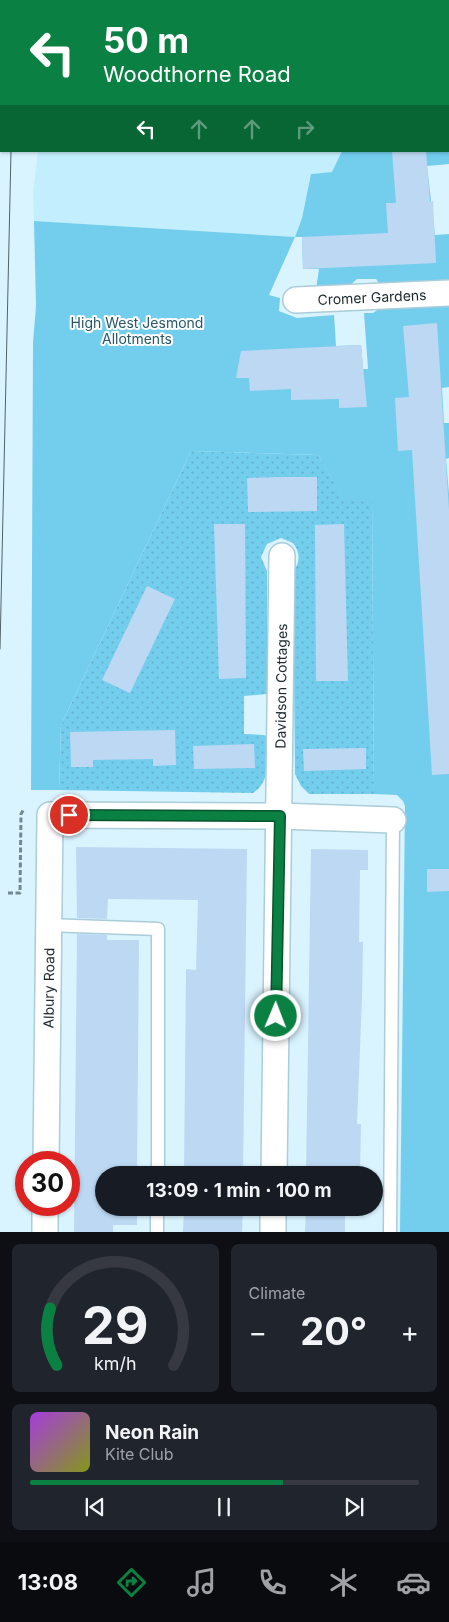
<!DOCTYPE html>
<meta charset="utf-8">
<style>
body{margin:0;font-family:Inter,sans-serif;background:#20242c;color:#f1f3f6;height:100vh;display:flex;flex-direction:column;font-size:19px;white-space:nowrap}
*{box-sizing:border-box;margin:0}
p{font-size:16px;color:#9ea1a6}
.icon{flex:none;width:28px;height:28px;fill:none;stroke:currentColor;stroke-width:2;stroke-linecap:round;stroke-linejoin:round}
.map{position:relative;height:1232px;overflow:hidden}
.sheet{display:flex;flex-direction:column;gap:12px;padding:12px;background:#0d0f14;flex:1}
.sheet>*{flex:none}
.banner{position:absolute;left:0px;top:0px;width:450px;height:152px;box-shadow:0 1px 4px #0004;background:#0b8043;color:#fff;overflow:hidden}
.speed{position:absolute;left:15px;top:1151px;display:flex;gap:10px;font-size:25px;font-weight:700;text-align:center}
.speed>*{display:grid;place-content:center;width:65px;height:65px;border-radius:50%;background:#171b24;box-shadow:0 1px 4px #0004;line-height:1}
.speed .limit{border:8px solid #d22;background:#fff;color:#111}
.pin{position:absolute;display:grid;place-items:center;width:42px;height:42px;color:#fff;margin:-21px;border:2px solid #fff;border-radius:50%;box-shadow:0 1px 5px #0007}
.me{position:absolute;width:55px;margin:-28px;rotate:1deg;stroke-linejoin:round;filter:drop-shadow(0 0 4px #0008)}
.turn{display:flex;align-items:center;gap:18px;height:105px;padding:0 20px;font-size:22px}
.turn .icon{width:65px;height:65px;stroke-width:2.5}
.turn b{display:block;font-size:35px;line-height:42px}
.lanes{display:flex;align-items:center;height:48px;padding:0 20px;background:#0003;justify-content:center;gap:25px;direction:ltr}
.lanes .off{opacity:.35}
.big{font-size:38px;font-weight:700;line-height:1.1}
.sheet .tile{flex:1;display:flex;flex-direction:column;justify-content:center;gap:8px;min-width:0;padding:0 18px;border-radius:8px;background:#20242c}
.sheet .dial{align-items:center;gap:0}
.dial svg{height:130px;overflow:visible;fill:none;stroke:#363941;stroke-width:7;stroke-linecap:round;text-anchor:middle}
.dial text{fill:#f1f3f6;stroke:none}
.song{display:flex;align-items:center;gap:15px}
.cover{width:60px;height:60px;border-radius:8px;background:linear-gradient(135deg,hsl(280 70% 55%),hsl(70 70% 35%))}
.played{height:5px;border-radius:2px;background:linear-gradient(90deg,#0b8043 65%,#363941 65%)}
.keys{display:flex;justify-content:space-around;direction:ltr}
.heat{display:flex;justify-content:space-between;align-items:center;font-size:28px;direction:ltr}
.sheet .tiles{flex:1;display:grid;gap:12px;grid-template-columns:1fr 1fr}
.tile:last-child{grid-column:span 2}
.trip{position:absolute;left:95px;top:1166px;width:288px;height:50px;border-radius:25px;background:#171b24;box-shadow:0 1px 4px #0004;font-weight:700;line-height:50px;text-align:center}
.tabs{display:flex;height:80px;justify-content:space-around;align-items:center;background:#090b0e;color:#9ea1a6}
.tabs .icon{width:35px;height:35px}
.tabs .current{color:#0b8043}
.tabs b{font-size:22px;color:#f1f3f6}
.map>svg:first-child{display:block}
</style>
<div class="map">
<svg width="449" height="1232" viewBox="0 0 449 1232">
<defs>
<pattern id="grass-dots" width="8" height="8" patternUnits="userSpaceOnUse" patternTransform="scale(1.25)"><rect width="8" height="8" fill="#73ceee"/><path d="M2 2h.1M6 6h.1" fill="none" stroke="#63b1cc" stroke-width="1.8" stroke-linecap="round"/></pattern>
</defs>
<rect width="100%" height="100%" fill="#d9f4ff"/>
<g fill="#c3eefe">
<path d="M48,0h401l-401,1z"/>
<path d="M38,151h304l-10,21 -21,2 -9,44 -7,19 -261,-16 -1,-28z"/>
</g>
<path fill="url(#grass-dots)" d="M191,451l127,4 25,43 29,1 2,295h-65l-8,-8 -6,-12 -2,-202c7,-10 8,-18 0,-29l-12,-5 -14,6 -6,13 6,14v123l-23,2v38l20,1 4,2c-1,19 4,44 -15,56l-194,-3 2,-65z"/>
<path fill="#73ceee" d="M375,0h74v164l-22,2 8,69 14,-1v49l-68,3 -5,-7h-19l-10,9 -31,1 3,-20h-16l-1,-32h-7l-26,58 11,3 -1,13 18,7 37,-3 2,31 25,-1 2,24h5l-4,-56h9l10,-7 66,-4v85l-7,1 2,35h5v35l-3,1 3,35v738h-49l5,-426 -2,-5 -6,-6 -23,-1 -2,-295h-29l-25,-44 -127,-4 -130,274 -2,65h-28l2,-447 3,-37 -2,-85 261,16 7,-19 9,-44 21,-2 10,-21h107v-150z"/>
<g fill="#bcd8f3">
<path d="M392,151h34l4,50h3l3,62 -133,6 -1,-32 86,-4 -2,-30h10z"/>
<path d="M437,323l12,187v264l-17,1 -20,-325 -14,1 -3,-53 14,-1 -6,-71z"/>
<path d="M361,345l6,62 -28,1v-9l-48,1v-11l-41,2 -1,-13h-13l5,-27z"/>
<path d="M282,477h35v34l-69,1 -1,-34z"/>
<path d="M214,524h31l1,154 -27,1z"/>
<path d="M344,524l4,157h-32l-1,-156z"/>
<path d="M147,586l28,13 -45,94 -28,-13z"/>
<path d="M175,730l1,35 -23,1v-7l-60,1v7h-22l-1,-35z"/>
<path d="M254,744l1,24 -61,1 -1,-23z"/>
<path d="M366,748v21l-62,2 -1,-22z"/>
<path d="M76,847l171,2 -4,326h-59l2,-206 10,1 2,-70 -90,-1 -1,20 -30,-1z"/>
<path d="M311,849l57,1v20h-8l-1,72h4l-1,56 -5,126h4l-1,51h-54z"/>
<path d="M427,869h22v22l-22,1z"/>
<path d="M77,934l30,1v5h32l-2,235h-33v33h33v17h-24v7h-39z"/>
<path d="M184,1208h59l-1,24h-59z"/>
<path d="M306,1208h39v24h-40z"/>
</g>
<g fill="none" stroke-linecap="round" stroke-linejoin="round">
<g stroke="#abccd9" stroke-width="15">
<g id="lane">
<path d="M47,925l111,4v246"/>
<path d="M157,1232v-24"/>
<path d="M390,1232l3,-412"/>
</g>
</g>
<g stroke="#abccd9" stroke-width="28">
<g id="street">
<path id="s1" d="M296,300l153,-7"/>
<path id="s2" d="M46,1162l4,-347 229,1 114,4"/>
<path id="s3" d="M274,1175l8,-619"/>
<path d="M45,1232v-27"/>
<path d="M273,1232v-24"/>
</g>
</g>
<path stroke="#73878e" stroke-width="3" stroke-dasharray="5 2.5" stroke-linecap="butt" d="M8,893h12l1,-79 3,-5"/>
<use href="#lane" stroke="#fff" stroke-width="12"/>
<use href="#street" stroke="#fff" stroke-width="25"/>
<g stroke="#516269" stroke-width="1">
<path d="M3,1v-1"/>
<path d="M14,1v-1"/>
<path d="M0,149l1,-53"/>
<path d="M0,649l11,-498"/>
</g>
</g>
<g fill="none" stroke-linecap="round" stroke-linejoin="round">
<g stroke="#07532c" stroke-width="12">
<path id="route" d="M69,815l211,1 -4,200"/>
</g>
<use href="#route" stroke="#0b8043" stroke-width="9"/>
</g>
<g text-anchor="middle" dominant-baseline="central" stroke-width="4" stroke-linejoin="round" paint-order="stroke">
<g font-size="14" fill="#1c292e" stroke="#fff">
<text stroke="none"><textPath href="#s1" startOffset="76">Cromer Gardens</textPath></text>
<text stroke="none"><textPath href="#s3" startOffset="489">Davidson Cottages</textPath></text>
<text stroke="none"><textPath href="#s2" startOffset="174">Albury Road</textPath></text>
</g>
<g font-size="14" fill="#255767" stroke="#fff">
<text x="137" y="322">High West Jesmond<tspan x="137" dy="16">Allotments</tspan></text>
</g>
</g>
</svg>
<div class="speed"><div class="limit">30</div></div>
<div class="pin" style="left:69px;top:815px;background:#d93025"><svg class="icon" aria-label="arrive" viewBox="0 0 24 24"><path d="M6 21V4h12l-3 4 3 4H6"/></svg></div>
<svg class="me" style="left:276px;top:1016px" viewBox="-20 -20 40 40"><circle r="17" fill="#0b8043" stroke="#fff" stroke-width="3"/><path d="M0-11L8 9 0 5-8 9z" fill="#fff"/></svg>
<div class="trip">13:09 · 1 min · 100 m</div>
<div class="banner">
<div class="turn"><svg class="icon" aria-label="left" viewBox="0 0 24 24"><path d="M17 20v-9H6M10 6l-5 5 5 5"/></svg><div><b>50 m</b>Woodthorne Road</div></div>
<div class="lanes"><svg class="icon" aria-label="left" viewBox="0 0 24 24"><path d="M17 20v-9H6M10 6l-5 5 5 5"/></svg><svg class="icon off" aria-label="ahead" viewBox="0 0 24 24"><path d="M12 20V5M6 11l6-6 6 6"/></svg><svg class="icon off" aria-label="ahead" viewBox="0 0 24 24"><path d="M12 20V5M6 11l6-6 6 6"/></svg><svg class="icon off" aria-label="right" viewBox="0 0 24 24"><path d="M7 20v-9h11M14 6l5 5-5 5"/></svg></div>
</div>
</div>
<section class="sheet">
<div class="tiles">
<div class="tile dial"><svg viewBox="0 0 100 80">
<path d="M14 69A42 42 0 1 1 86 69"/>
<path d="M14 69A42 42 0 0 1 10 34" stroke="#0b8043"/>
<text x="50" y="56" font-size="32" font-weight="700">29</text>
<text x="50" y="72" font-size="11">km/h</text>
</svg></div>
<div class="tile"><p>Climate</p>
<div class="heat"><a>−</a><b class="big">20°</b><a>+</a></div>
</div>
<div class="tile">
<div class="song"><i class="cover"></i><div><b>Neon Rain</b><p>Kite Club</p></div></div>
<div class="played"></div>
<div class="keys"><svg class="icon" aria-label="previous" viewBox="0 0 24 24"><path d="M18 5L8 12l10 7zM5 5v14"/></svg><svg class="icon" aria-label="pause" viewBox="0 0 24 24"><path d="M8 5v14M16 5v14"/></svg><svg class="icon" aria-label="next" viewBox="0 0 24 24"><path d="M6 5l10 7-10 7zM19 5v14"/></svg></div>
</div>
</div>
</section>
<nav class="tabs">
<b>13:08</b>
<svg class="icon current" aria-label="directions" viewBox="0 0 24 24"><path d="M12 3l9 9-9 9-9-9zM9 14v-3h6M13 9l2 2-2 2"/></svg>
<svg class="icon" aria-label="music" viewBox="0 0 24 24"><path d="M9 18V5l10-2v13"/><circle cx="6" cy="18" r="3"/><circle cx="16" cy="16" r="3"/></svg>
<svg class="icon" aria-label="phone" viewBox="0 0 24 24"><path d="M5 4h4l2 5-3 2q2 4 5 5l2-3 5 2v4C11 20 4 13 5 4z"/></svg>
<svg class="icon" aria-label="climate" viewBox="0 0 24 24"><path d="M12 3v18M4 7l16 10M4 17L20 7"/></svg>
<svg class="icon" aria-label="car" viewBox="0 0 24 24"><path d="M5 17H2v-5l4-1 3-4h7l3 4 3 1v5h-3M9 17h6M6 11h13"/><circle cx="7" cy="17" r="2"/><circle cx="17" cy="17" r="2"/></svg>
</nav>
